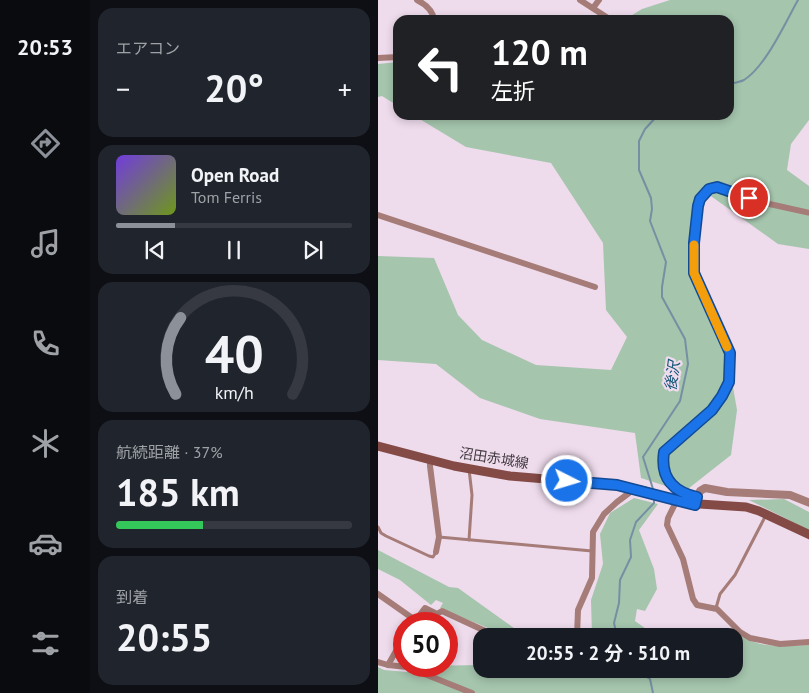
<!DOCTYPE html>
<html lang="ja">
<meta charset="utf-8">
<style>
body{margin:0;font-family:"PT Sans","Noto Sans JP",sans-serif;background:#20242c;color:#f1f3f6;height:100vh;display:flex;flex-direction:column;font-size:19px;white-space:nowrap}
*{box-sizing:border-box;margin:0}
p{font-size:16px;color:#9ea1a6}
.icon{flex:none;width:28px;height:28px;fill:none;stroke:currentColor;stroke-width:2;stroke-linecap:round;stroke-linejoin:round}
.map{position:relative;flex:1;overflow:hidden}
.panel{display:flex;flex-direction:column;gap:8px;padding:8px;background:#0d0f14;width:288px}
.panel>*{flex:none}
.hud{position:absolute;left:15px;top:15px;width:341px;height:105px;border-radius:15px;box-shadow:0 2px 8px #0003;background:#202124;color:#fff;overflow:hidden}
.speed{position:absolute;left:15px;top:612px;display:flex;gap:10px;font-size:25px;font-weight:700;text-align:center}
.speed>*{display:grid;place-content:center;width:65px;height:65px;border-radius:50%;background:#171b24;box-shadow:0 2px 8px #0003;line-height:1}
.speed .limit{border:8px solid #d22;background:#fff;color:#111}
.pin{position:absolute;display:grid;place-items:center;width:42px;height:42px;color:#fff;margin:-21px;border:2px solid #fff;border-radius:50%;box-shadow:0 1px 5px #0007}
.me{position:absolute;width:55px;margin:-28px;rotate:95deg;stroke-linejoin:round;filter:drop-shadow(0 0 4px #0008)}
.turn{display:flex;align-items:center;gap:18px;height:105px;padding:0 15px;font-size:22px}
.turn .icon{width:65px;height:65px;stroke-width:2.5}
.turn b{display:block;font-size:35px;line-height:42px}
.big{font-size:38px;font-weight:700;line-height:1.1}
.panel .widget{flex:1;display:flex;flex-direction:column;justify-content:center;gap:8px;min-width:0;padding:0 18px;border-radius:15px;background:#20242c}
.panel .dial{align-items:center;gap:0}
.dial svg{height:130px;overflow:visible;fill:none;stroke:#363941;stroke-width:7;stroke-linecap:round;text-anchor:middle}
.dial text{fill:#f1f3f6;stroke:none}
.song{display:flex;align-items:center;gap:15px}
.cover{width:60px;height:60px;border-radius:8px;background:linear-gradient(135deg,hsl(260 70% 55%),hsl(80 70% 35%))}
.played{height:5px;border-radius:2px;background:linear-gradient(90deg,#8c9099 25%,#363941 25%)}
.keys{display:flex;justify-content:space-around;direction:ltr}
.heat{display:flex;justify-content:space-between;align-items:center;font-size:28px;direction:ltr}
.charge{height:8px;border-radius:4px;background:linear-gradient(90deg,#34c759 37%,#363941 0)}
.trip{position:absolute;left:95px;top:628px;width:270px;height:50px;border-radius:15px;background:#171b24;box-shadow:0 2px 8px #0003;font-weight:700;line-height:50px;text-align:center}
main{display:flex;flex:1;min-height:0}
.tabs{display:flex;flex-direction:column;width:90px;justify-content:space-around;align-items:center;background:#090b0e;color:#9ea1a6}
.tabs .icon{width:35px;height:35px}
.tabs .selected{color:#8c9099}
.tabs b{font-size:22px;color:#f1f3f6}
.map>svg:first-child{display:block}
</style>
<main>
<nav class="tabs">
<b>20:53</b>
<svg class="icon selected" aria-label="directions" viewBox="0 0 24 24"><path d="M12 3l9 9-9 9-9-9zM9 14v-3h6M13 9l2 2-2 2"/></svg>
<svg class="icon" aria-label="music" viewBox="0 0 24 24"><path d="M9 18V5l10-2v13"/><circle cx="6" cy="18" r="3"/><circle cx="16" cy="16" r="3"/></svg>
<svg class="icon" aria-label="phone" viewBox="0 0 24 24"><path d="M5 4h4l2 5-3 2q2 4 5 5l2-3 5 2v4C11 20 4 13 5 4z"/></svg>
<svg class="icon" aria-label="climate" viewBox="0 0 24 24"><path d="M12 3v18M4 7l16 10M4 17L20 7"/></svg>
<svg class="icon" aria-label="car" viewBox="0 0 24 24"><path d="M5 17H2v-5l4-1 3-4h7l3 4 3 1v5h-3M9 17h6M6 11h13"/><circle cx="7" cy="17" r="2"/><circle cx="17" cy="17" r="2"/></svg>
<svg class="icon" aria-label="filters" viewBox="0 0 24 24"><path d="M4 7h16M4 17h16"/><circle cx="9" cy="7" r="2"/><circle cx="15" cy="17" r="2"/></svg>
</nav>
<section class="panel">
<div class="widget"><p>エアコン</p>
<div class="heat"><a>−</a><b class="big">20°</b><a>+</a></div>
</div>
<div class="widget">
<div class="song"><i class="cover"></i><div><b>Open Road</b><p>Tom Ferris</p></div></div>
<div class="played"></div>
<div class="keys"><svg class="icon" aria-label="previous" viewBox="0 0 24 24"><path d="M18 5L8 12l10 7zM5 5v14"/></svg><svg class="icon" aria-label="pause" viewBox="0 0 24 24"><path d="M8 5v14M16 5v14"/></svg><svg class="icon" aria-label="next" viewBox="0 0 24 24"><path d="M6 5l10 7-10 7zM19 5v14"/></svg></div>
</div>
<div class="widget dial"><svg viewBox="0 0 100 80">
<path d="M14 69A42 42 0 1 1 86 69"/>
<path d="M14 69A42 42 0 0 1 17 22" stroke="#8c9099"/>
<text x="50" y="56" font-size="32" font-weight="700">40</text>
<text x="50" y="72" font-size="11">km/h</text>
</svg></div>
<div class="widget"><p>航続距離 · 37%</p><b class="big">185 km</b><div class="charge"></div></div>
<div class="widget"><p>到着</p><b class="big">20:55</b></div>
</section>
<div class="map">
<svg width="432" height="693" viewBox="0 0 432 693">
<rect width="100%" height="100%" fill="#eedbec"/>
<g fill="#a5c5ad">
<path d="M292,0h139v120l-18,24 -4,26 22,16v63l-31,-5 -77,-55 -9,22 -1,61 9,25 27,56 10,57 -6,45 -47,37 -43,-14 -6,-45 -95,-14 -60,-21 -44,-34 -58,-4v-104l56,2 24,57 24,25 54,25 75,5 16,-33 -21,-27 -3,-67 -52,-80 -85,-16 -53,-32h316v-95h-105l18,-11z"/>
<path d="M20,62v44l-16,-10 -4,1v-33z"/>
<path d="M256,498l24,6 -19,26 15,39 3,20 -12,22 -8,-2 -2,12 21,15h-64l-1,-36 12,-36 -3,-30 10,-21z"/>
<path d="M406,499l25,13v18l-60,-30z"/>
<path d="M0,550l71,37 9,1 67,48h-18l-67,-28 3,-5 -7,-3 -5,5 -31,-25 -22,-11z"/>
<path d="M355,629c20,21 50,17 76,16v48h-431v-26l6,3 23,2 13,-6 62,-1v4h252v-33h-27z"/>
</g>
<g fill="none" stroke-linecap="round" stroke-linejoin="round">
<g stroke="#768fa3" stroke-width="2">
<path d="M351,84c5,-1 11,-2 15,-4 22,-14 41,-57 54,-80"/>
<path d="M275,489l-10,-32 37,-56 8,-37 -3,-25 -23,-42v-10l4,-25 -16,-41 2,-12 -1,-11 -12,-28v-29l6,-12 13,-14"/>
<path d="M239,636l-3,-13 5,-20 1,-23 11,-23 -1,-17 6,-18 18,-19v-7"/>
<path d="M255,669l17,10 3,14"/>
</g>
<g stroke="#a57c77" stroke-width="3">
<path d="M0,527l3,6 5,3 43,20 4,1 3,-5"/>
<path d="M61,537l153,14"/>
<path d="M91,540l3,-45 -3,-26"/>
<path d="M338,608l4,-14 15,-19 31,-60"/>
</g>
<g stroke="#a57c77" stroke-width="6">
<path d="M39,0c8,4 16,10 17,20"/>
<path d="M202,0l31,20"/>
<path d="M215,8l6,-8"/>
<path d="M0,58l20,-1"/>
<path d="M0,215l217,72"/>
<path d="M52,460v6l9,71 -3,15"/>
<path d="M319,497c-24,-5 -37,-19 -33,-45 22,-20 55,-39 64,-69 10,-30 -13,-63 -26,-89 -3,-7 -7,-14 -8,-22 -2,-14 0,-60 6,-72 3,-8 9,-11 17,-13l48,16 45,10"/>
<path d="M299,500l-9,18 -1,7 16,34 10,40 4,6 20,4 23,23 10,6 30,6 30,-2"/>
<path d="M0,594l37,26"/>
<path d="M35,624l12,-16 12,6 5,-3 54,25"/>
<path d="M199,636l1,-26 14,-32 1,-46 11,-18 13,-12 12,-9 4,-5"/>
<path d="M0,662l10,3 19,2 65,26"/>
<path d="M10,665l16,-28"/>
</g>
<path stroke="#a57c77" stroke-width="8" d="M317,505l5,-14 5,-3 22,4 63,3 20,8"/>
<path stroke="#844b46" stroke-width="9" d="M0,446l76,20 56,10 107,9 28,6 39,12 62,4 13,4 51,24"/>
</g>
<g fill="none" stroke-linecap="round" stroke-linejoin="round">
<g stroke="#114b97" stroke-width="12">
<path id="route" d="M189,481l50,4 78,20 2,-8c-24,-5 -37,-19 -33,-45l48,-42 10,-14 7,-14 1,-29 -36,-80v-30l4,-37 2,-7 9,-10 8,-2 32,11"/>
</g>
<use href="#route" stroke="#1a73e8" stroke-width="9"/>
<path stroke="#f59e0b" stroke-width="9" d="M316,245v28l33,74"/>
</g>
<g text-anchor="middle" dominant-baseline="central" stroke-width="4.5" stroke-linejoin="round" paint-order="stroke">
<g font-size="14" fill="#423a41" stroke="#eedbec">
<text transform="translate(116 458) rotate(9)">沼田赤城線</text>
</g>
<g font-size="15" font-style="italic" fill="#135578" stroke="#eedbec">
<text transform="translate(294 376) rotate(-82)">後沢</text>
</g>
</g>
</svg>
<div class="speed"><div class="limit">50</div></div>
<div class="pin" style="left:371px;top:198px;background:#d93025"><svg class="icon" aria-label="arrive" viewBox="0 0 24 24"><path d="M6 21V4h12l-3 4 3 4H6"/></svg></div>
<svg class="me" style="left:189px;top:481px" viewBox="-20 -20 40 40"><circle r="17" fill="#1a73e8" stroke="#fff" stroke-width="3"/><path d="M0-11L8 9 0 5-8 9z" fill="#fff"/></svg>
<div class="trip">20:55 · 2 分 · 510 m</div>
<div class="hud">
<div class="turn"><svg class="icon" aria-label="left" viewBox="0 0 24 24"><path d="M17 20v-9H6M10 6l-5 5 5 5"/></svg><div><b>120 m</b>左折</div></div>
</div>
</div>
</main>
